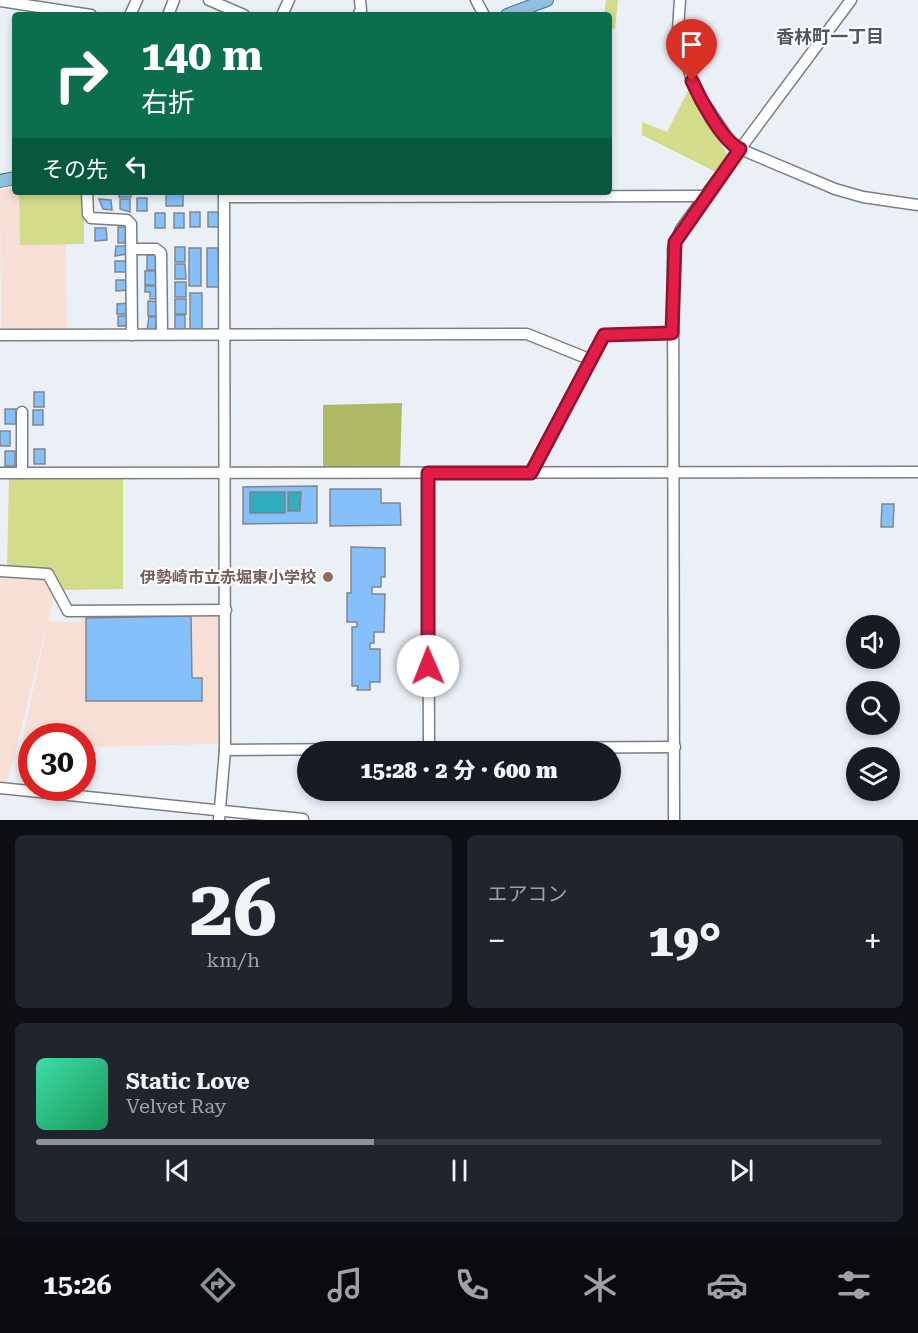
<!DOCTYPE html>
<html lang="ja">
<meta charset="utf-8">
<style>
body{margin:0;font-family:"Roboto Serif","Noto Sans JP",serif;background:#20242c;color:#f1f3f6;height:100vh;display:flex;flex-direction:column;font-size:22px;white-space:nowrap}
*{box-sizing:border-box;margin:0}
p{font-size:20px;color:#9ea1a6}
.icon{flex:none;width:33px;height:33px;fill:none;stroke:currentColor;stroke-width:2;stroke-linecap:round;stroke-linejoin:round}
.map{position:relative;height:820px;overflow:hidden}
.details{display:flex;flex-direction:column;gap:15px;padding:15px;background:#0d0f14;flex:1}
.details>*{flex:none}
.banner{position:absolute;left:12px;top:12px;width:600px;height:183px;border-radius:6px;box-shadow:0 3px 9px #0003;background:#0b6e4f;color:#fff;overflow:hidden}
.tools{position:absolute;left:846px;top:615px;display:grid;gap:12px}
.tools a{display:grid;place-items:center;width:54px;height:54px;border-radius:50%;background:#171b24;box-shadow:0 3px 9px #0003;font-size:30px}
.speed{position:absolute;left:18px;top:723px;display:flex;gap:12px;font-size:30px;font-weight:700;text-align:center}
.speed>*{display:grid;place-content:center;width:78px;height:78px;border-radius:50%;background:#171b24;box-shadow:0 3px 9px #0003;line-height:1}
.speed .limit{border:9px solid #d22;background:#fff;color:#111}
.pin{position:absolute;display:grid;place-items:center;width:51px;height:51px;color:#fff;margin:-62px -26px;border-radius:50% 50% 50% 0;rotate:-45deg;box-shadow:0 0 6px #0007}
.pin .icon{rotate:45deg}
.me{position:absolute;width:66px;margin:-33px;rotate:359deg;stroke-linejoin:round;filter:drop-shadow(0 0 4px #0008)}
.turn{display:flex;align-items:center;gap:21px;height:126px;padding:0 30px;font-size:27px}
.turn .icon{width:78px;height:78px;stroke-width:2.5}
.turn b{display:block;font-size:42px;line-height:51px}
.then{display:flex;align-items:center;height:57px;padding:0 30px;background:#0003;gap:12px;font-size:22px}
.big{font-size:45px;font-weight:800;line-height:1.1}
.details .tile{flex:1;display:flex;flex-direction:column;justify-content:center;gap:9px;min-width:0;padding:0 21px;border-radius:9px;background:#20242c}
.details .dial{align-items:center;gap:0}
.dial b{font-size:78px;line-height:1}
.song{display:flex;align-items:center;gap:18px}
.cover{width:72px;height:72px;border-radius:9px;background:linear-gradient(135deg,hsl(160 70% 55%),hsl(150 70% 35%))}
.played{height:6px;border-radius:3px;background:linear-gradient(90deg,#8c9099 40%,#363941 40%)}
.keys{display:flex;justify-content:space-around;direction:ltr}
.heat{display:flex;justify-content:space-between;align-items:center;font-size:33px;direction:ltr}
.details .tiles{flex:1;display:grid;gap:15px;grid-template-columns:1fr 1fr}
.tile:last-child{grid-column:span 2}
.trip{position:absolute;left:297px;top:741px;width:324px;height:60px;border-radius:30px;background:#171b24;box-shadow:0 3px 9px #0003;font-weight:800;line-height:60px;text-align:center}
.tab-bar{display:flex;height:96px;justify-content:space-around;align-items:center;background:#090b0e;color:#9ea1a6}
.tab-bar .icon{width:42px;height:42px}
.tab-bar .active{color:#8c9099}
.tab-bar b{font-size:27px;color:#f1f3f6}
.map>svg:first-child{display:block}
</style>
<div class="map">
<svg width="918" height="820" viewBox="0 0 918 820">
<rect width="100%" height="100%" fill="#eaf0f6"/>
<g fill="#f8dfd6" fill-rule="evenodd">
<path d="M15,187v5h4l1,53 46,-1 1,89h-66l-1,-143z"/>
<path d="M0,575l48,2 7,15 -7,29 33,2v-7l137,-2 4,5 -1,120 -4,5 -134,3 -1,-11h-50l-1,18 -17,5 -9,27 -5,-1zM45,635l-25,116 -6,7 30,-123z"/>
</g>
<g fill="#d3dc8b">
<path d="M606,0h12l-3,29 -6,-1v-13h-5z"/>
<path d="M690,87l39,71 -11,15 -76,-38v-13l25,10z"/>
<path d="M19,192h65v52l-64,1z"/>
<path d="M123,477v112l-62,1 -9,-21 -45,-1 2,-89z"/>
</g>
<path fill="#afb865" d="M402,403l-2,66 -77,1v-65z"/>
<g fill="#31adc0" stroke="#318896" stroke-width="1.5">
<rect x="250" y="492" width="35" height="21"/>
<path d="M288,492h13l-1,19h-12z"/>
</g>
<g fill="#85c0fd" stroke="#81868b" stroke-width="1.5" fill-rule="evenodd">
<rect x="119" y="192" width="12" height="5"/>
<rect x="166" y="192" width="17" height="14"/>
<rect x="137" y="198" width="10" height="13"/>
<path d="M99,199l12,1 1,10 -9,-1z"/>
<path d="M120,199h10v13l-10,-3z"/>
<rect x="190" y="212" width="10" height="15"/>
<rect x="208" y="212" width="11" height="15"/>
<rect x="155" y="213" width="10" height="15"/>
<rect x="174" y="213" width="10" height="15"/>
<path d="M118,227h9l-2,16h-7z"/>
<path d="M95,228h11l1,12 -12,1z"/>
<path d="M116,246h10v8l-11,2z"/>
<rect x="175" y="247" width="10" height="15"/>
<rect x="189" y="248" width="12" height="38"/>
<path d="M207,248h11l1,39h-12z"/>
<path d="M147,255h8l3,15h-11z"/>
<rect x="115" y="261" width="11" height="11"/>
<path d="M175,264h10l1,15h-11z"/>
<path d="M145,271h10l3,14h-13z"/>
<path d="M116,280h12v10l-12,1z"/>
<rect x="175" y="282" width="11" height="15"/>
<path d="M145,286h13v13h-8v-7h-5z"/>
<rect x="190" y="293" width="12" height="38"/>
<rect x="175" y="299" width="11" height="15"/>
<path d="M148,301l11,1 -1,14h-10z"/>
<path d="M128,303v11h-11v-10z"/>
<rect x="175" y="315" width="10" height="15"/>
<rect x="118" y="316" width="10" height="10"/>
<path d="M149,317h9l-3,13h-8z"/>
<rect x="34" y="392" width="10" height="15"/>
<rect x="5" y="409" width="11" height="15"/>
<rect x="33" y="410" width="10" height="15"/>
<rect x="0" y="431" width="10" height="15"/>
<rect x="34" y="449" width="11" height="15"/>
<rect x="5" y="451" width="10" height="15"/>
<path d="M317,486v37l-74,1v-37zM250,492h35v21h-35zM288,492h13l-1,19h-12z"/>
<path d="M330,489h51v14h19l1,22 -71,1z"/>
<path d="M882,504h12l-1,23h-12z"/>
<path d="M351,547l34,1v29h-4v10h-9v7h13l-1,38h-10v11h-4v6h10v33h-10v8h-13l1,-4h-6v-59h5v-5h-10v-29h4z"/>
<path d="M191,616l1,62h10v23h-116v-83z"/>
</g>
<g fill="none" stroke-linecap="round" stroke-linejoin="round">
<g stroke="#7a7f84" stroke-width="13">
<g id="minor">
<path d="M209,0l35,15"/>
<path d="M476,0l8,15"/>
<path d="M680,0l-2,29 14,52 6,13 35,52 102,43 28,8 55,8"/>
<path d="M0,1l91,14"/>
<path d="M130,15l7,-15"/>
<path d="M168,15l6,-15"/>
<path d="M282,15l7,-15"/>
<path d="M358,15l3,-5 -1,-10"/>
<path d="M87,192l1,22 3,4 36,2 4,4 1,111"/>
<path d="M224,197l481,-1"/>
<path d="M132,249h24l5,4 1,81"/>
<path d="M0,335l527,-1 62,25"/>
<path d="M22,412v61"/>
<path d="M0,473l918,-1"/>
<path d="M428,473l1,276"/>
<path d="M531,473l73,-138 68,-2"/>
<path d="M0,571l48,3 20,37 158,-1"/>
<path d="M225,750l450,-3"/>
<path d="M0,788l303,31"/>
<path d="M219,820l6,-70 -1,-558"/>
<path d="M674,820l-1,-572 8,-19 24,-33 146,-196"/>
</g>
</g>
<g stroke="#427296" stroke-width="14">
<g id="major">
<path d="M507,15l40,-15"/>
<path d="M0,181l15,-3"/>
</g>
</g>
<use href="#minor" stroke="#fff" stroke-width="10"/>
<use href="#major" stroke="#93bfdf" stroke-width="12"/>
</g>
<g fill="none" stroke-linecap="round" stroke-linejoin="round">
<g stroke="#92132f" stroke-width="15">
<path id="route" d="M428,666v-193h103l73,-138 68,-2 3,-91 65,-93c-18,-8 -40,-50 -48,-68"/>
</g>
<use href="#route" stroke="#e11d48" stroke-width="10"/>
</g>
<circle fill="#8d6e63" stroke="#fafcff" stroke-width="2" cx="328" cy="577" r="6"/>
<g text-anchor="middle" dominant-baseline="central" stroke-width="4.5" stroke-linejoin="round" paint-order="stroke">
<g font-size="16" font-weight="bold" fill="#785e54" stroke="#fafcff" text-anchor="end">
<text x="316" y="577">伊勢崎市立赤堀東小学校</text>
</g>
<g font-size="18" font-weight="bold" fill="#53585d" stroke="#fafcff">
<text x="830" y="36">香林町一丁目</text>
</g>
</g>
</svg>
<div class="tools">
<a><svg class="icon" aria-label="sound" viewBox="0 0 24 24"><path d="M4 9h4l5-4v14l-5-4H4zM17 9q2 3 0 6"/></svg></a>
<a><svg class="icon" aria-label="search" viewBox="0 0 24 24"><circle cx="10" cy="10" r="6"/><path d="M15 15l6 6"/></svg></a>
<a><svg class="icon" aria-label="layers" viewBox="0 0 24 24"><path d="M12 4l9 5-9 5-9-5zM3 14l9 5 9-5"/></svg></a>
</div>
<div class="speed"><div class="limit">30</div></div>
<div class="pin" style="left:692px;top:81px;background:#d93025"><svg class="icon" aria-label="arrive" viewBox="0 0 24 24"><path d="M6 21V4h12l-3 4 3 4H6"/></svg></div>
<svg class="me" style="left:428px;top:666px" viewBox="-20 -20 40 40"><circle r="19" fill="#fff"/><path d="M0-13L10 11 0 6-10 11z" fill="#e11d48"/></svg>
<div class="trip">15:28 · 2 分 · 600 m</div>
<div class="banner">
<div class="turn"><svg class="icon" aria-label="right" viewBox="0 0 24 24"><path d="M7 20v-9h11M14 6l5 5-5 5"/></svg><div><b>140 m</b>右折</div></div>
<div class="then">その先<svg class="icon" aria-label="left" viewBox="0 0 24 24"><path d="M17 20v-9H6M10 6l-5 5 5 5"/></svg></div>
</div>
</div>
<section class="details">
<div class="tiles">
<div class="tile dial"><b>26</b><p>km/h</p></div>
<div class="tile"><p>エアコン</p>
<div class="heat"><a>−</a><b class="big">19°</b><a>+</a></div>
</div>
<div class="tile">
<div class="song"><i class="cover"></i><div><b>Static Love</b><p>Velvet Ray</p></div></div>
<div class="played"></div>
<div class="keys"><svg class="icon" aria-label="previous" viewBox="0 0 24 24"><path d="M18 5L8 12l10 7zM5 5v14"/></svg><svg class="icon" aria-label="pause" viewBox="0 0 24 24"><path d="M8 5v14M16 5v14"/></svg><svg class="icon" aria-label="next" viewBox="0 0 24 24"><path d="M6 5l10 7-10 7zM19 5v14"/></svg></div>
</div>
</div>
</section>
<nav class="tab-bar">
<b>15:26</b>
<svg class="icon active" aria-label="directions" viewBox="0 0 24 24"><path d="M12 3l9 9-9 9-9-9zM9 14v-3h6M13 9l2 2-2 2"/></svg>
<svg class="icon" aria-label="music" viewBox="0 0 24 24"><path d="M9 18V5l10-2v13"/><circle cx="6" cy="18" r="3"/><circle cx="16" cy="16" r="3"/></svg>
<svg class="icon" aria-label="phone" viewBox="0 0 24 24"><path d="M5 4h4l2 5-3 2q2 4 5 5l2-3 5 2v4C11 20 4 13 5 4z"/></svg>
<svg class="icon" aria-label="climate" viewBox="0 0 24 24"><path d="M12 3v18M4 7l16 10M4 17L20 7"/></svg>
<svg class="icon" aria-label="car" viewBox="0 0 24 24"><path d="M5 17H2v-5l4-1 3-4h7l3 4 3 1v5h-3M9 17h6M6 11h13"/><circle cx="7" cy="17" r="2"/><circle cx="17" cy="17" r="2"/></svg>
<svg class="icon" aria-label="filters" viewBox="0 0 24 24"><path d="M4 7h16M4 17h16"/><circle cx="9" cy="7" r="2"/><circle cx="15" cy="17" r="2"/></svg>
</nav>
